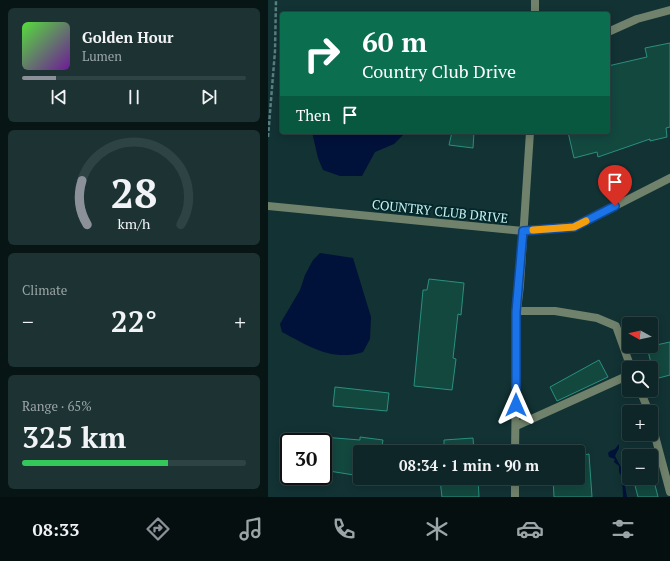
<!DOCTYPE html>
<meta charset="utf-8">
<style>
body{margin:0;font-family:"PT Serif",serif;background:#1c3233;color:#f1f3f6;height:100vh;display:flex;flex-direction:column;font-size:15px;white-space:nowrap}
*{box-sizing:border-box;margin:0}
p{font-size:13px;color:#9ba5a7}
.icon{flex:none;width:22px;height:22px;fill:none;stroke:currentColor;stroke-width:2;stroke-linecap:round;stroke-linejoin:round}
.map{position:relative;flex:1;overflow:hidden}
.details{display:flex;flex-direction:column;gap:8px;padding:8px;background:#081515;width:268px}
.details>*{flex:none}
.banner{position:absolute;left:12px;top:12px;width:330px;height:122px;border-radius:4px;box-shadow:0 2px 10px #0003,0 0 0 1px #2e4344;background:#0b6e4f;color:#fff;overflow:hidden}
.needle{width:26px;rotate:278deg}
.tools{position:absolute;left:354px;top:317px;display:grid;gap:8px}
.tools a{display:grid;place-items:center;width:36px;height:36px;border-radius:4px;background:#0e2627;box-shadow:0 2px 10px #0003,0 0 0 1px #2e4344;font-size:20px}
.speed{position:absolute;left:12px;top:433px;display:flex;gap:8px;font-size:20px;font-weight:700;text-align:center}
.speed>*{display:grid;place-content:center;width:52px;height:52px;border-radius:50%;background:#0e2627;box-shadow:0 2px 10px #0003,0 0 0 1px #2e4344;line-height:1}
.speed .limit{border:2px solid #111;border-radius:6px;background:#fff;color:#111}
.pin{position:absolute;display:grid;place-items:center;width:34px;height:34px;color:#fff;margin:-41px -17px;border-radius:50% 50% 50% 0;rotate:-45deg;box-shadow:0 0 4px #0007}
.pin .icon{rotate:45deg}
.me{position:absolute;width:44px;margin:-22px;rotate:0deg;stroke-linejoin:round;filter:drop-shadow(0 0 3px #0008)}
.turn{display:flex;align-items:center;gap:14px;height:84px;padding:0 16px;font-size:18px}
.turn .icon{width:52px;height:52px;stroke-width:2.5}
.turn b{display:block;font-size:28px;line-height:34px}
.then{display:flex;align-items:center;height:38px;padding:0 16px;background:#0003;gap:8px;font-size:15px}
.big{font-size:30px;font-weight:700;line-height:1.1}
.details .widget{flex:1;display:flex;flex-direction:column;justify-content:center;gap:6px;min-width:0;padding:0 14px;border-radius:6px;background:#1c3233}
.details .dial{align-items:center;gap:0}
.dial svg{height:104px;overflow:visible;fill:none;stroke:#2e4344;stroke-width:7;stroke-linecap:round;text-anchor:middle}
.dial text{fill:#f1f3f6;stroke:none}
.song{display:flex;align-items:center;gap:12px}
.cover{width:48px;height:48px;border-radius:6px;background:linear-gradient(135deg,hsl(110 70% 55%),hsl(280 70% 35%))}
.played{height:4px;border-radius:2px;background:linear-gradient(90deg,#8c9099 15%,#2e4344 15%)}
.keys{display:flex;justify-content:space-around;direction:ltr}
.heat{display:flex;justify-content:space-between;align-items:center;font-size:22px;direction:ltr}
.charge{height:6px;border-radius:3px;background:linear-gradient(90deg,#34c759 65%,#2e4344 0)}
.trip{position:absolute;left:85px;top:445px;width:232px;height:40px;border-radius:4px;background:#0e2627;box-shadow:0 2px 10px #0003,0 0 0 1px #2e4344;font-weight:700;line-height:40px;text-align:center}
.menu{display:flex;height:64px;justify-content:space-around;align-items:center;background:#060f10;color:#9ba5a7}
.menu .icon{width:28px;height:28px}
.menu .current{color:#8c9099}
.menu b{font-size:18px;color:#f1f3f6}
main{display:flex;flex:1;min-height:0}
.map>svg:first-child{display:block}
</style>
<main>
<section class="details">
<div class="widget">
<div class="song"><i class="cover"></i><div><b>Golden Hour</b><p>Lumen</p></div></div>
<div class="played"></div>
<div class="keys"><svg class="icon" aria-label="previous" viewBox="0 0 24 24"><path d="M18 5L8 12l10 7zM5 5v14"/></svg><svg class="icon" aria-label="pause" viewBox="0 0 24 24"><path d="M8 5v14M16 5v14"/></svg><svg class="icon" aria-label="next" viewBox="0 0 24 24"><path d="M6 5l10 7-10 7zM19 5v14"/></svg></div>
</div>
<div class="widget dial"><svg viewBox="0 0 100 80">
<path d="M14 69A42 42 0 1 1 86 69"/>
<path d="M14 69A42 42 0 0 1 10 35" stroke="#8c9099"/>
<text x="50" y="56" font-size="32" font-weight="700">28</text>
<text x="50" y="72" font-size="11">km/h</text>
</svg></div>
<div class="widget"><p>Climate</p>
<div class="heat"><a>−</a><b class="big">22°</b><a>+</a></div>
</div>
<div class="widget"><p>Range · 65%</p><b class="big">325 km</b><div class="charge"></div></div>
</section>
<div class="map">
<svg width="402" height="497" viewBox="0 0 402 497">
<rect width="100%" height="100%" fill="#123234"/>
<g fill="#00113a">
<path d="M44,132h94l-12,12 -19,8 -13,24h-22l-17,-6 -5,-12z"/>
<path d="M52,253l33,5 18,59 -1,22 -7,13c-31,10 -54,-6 -81,-20l-2,-8 20,-34 5,-15 8,-15z"/>
<path d="M351,444v4l-4,8 7,13 5,28h-4v-1l-1,-19 -3,-5v-6l-5,-4 1,-3 -6,-2 -1,-4 2,-2 5,-2z"/>
</g>
<g fill="#13483f" stroke="#2a907f">
<path d="M402,43v84l-4,1 1,9 -17,4v-2l-52,18 -1,-5 -23,6 -6,-26h40v-66l39,-9 -2,-9z"/>
<path d="M184,132h22l-1,16 -24,-3z"/>
<path d="M161,279l35,4 -3,32 -3,-1 -5,44 3,1 -4,31 -38,-4 9,-96h4z"/>
<path d="M402,342v33l-15,4 -8,-32z"/>
<path d="M331,360l9,17 -51,24 -7,-14z"/>
<path d="M67,387l54,6 -2,18 -54,-5z"/>
<path d="M55,437l37,3v-3l23,3 -2,12h-21v24l-37,-6z"/>
<path d="M205,438l1,13 2,1h-32v-12z"/>
<path d="M315,449v6l6,-1 3,43h-38l-1,-19h25v-26l-25,-1z"/>
<path d="M378,450l2,6h-19v6l-2,-8z"/>
<path d="M383,469l7,28h-20l-5,-19h18z"/>
<path d="M178,478h32l1,19h-37l-2,-17h6z"/>
</g>
<g fill="none" stroke-linecap="round" stroke-linejoin="round">
<path stroke="#597f81" stroke-width="2.5" stroke-dasharray="4 2" stroke-linecap="butt" d="M0,137l7,-86 1,-51"/>
<g stroke="#70826c" stroke-width="8">
<path d="M267,0v14"/>
<path d="M340,32l29,-13 33,-9"/>
<path d="M0,206l255,25 51,-4 96,-49"/>
<path d="M249,311h38l42,7 19,8 15,42"/>
<path d="M372,390l9,22"/>
<path d="M383,421l19,71"/>
<path d="M248,426l113,-51"/>
<path d="M247,452l2,-141 3,-26 10,-153"/>
<path d="M247,478v19"/>
</g>
</g>
<g fill="none" stroke-linecap="round" stroke-linejoin="round">
<g stroke="#114b97" stroke-width="10">
<path id="route" d="M248,405v-93l7,-81 51,-4 41,-21"/>
</g>
<use href="#route" stroke="#1a73e8" stroke-width="7"/>
<path stroke="#f59e0b" stroke-width="7" d="M265,230l41,-3 12,-6"/>
</g>
<g text-anchor="middle" dominant-baseline="central" stroke-width="4" stroke-linejoin="round" paint-order="stroke">
<g font-size="13" fill="#c4f3f5" stroke="#06282a">
<text transform="translate(172 211) rotate(6)">COUNTRY CLUB DRIVE</text>
</g>
</g>
</svg>
<div class="tools">
<a><svg class="needle" viewBox="-14 -14 28 28"><path d="M0-13l5 13h-10z" fill="#e53935"/><path d="M0 13l5-13h-10z" fill="#9ba5a7"/></svg></a>
<a><svg class="icon" aria-label="search" viewBox="0 0 24 24"><circle cx="10" cy="10" r="6"/><path d="M15 15l6 6"/></svg></a>
<a>+</a>
<a>−</a>
</div>
<div class="speed"><div class="limit">30</div></div>
<div class="pin" style="left:347px;top:206px;background:#d93025"><svg class="icon" aria-label="arrive" viewBox="0 0 24 24"><path d="M6 21V4h12l-3 4 3 4H6"/></svg></div>
<svg class="me" style="left:248px;top:405px" viewBox="-20 -20 40 40"><path d="M0-17L14 15 0 8-14 15z" fill="#1a73e8" stroke="#fff" stroke-width="4"/></svg>
<div class="trip">08:34 · 1 min · 90 m</div>
<div class="banner">
<div class="turn"><svg class="icon" aria-label="right" viewBox="0 0 24 24"><path d="M7 20v-9h11M14 6l5 5-5 5"/></svg><div><b>60 m</b>Country Club Drive</div></div>
<div class="then">Then<svg class="icon" aria-label="arrive" viewBox="0 0 24 24"><path d="M6 21V4h12l-3 4 3 4H6"/></svg></div>
</div>
</div>
</main>
<nav class="menu">
<b>08:33</b>
<svg class="icon current" aria-label="directions" viewBox="0 0 24 24"><path d="M12 3l9 9-9 9-9-9zM9 14v-3h6M13 9l2 2-2 2"/></svg>
<svg class="icon" aria-label="music" viewBox="0 0 24 24"><path d="M9 18V5l10-2v13"/><circle cx="6" cy="18" r="3"/><circle cx="16" cy="16" r="3"/></svg>
<svg class="icon" aria-label="phone" viewBox="0 0 24 24"><path d="M5 4h4l2 5-3 2q2 4 5 5l2-3 5 2v4C11 20 4 13 5 4z"/></svg>
<svg class="icon" aria-label="climate" viewBox="0 0 24 24"><path d="M12 3v18M4 7l16 10M4 17L20 7"/></svg>
<svg class="icon" aria-label="car" viewBox="0 0 24 24"><path d="M5 17H2v-5l4-1 3-4h7l3 4 3 1v5h-3M9 17h6M6 11h13"/><circle cx="7" cy="17" r="2"/><circle cx="17" cy="17" r="2"/></svg>
<svg class="icon" aria-label="filters" viewBox="0 0 24 24"><path d="M4 7h16M4 17h16"/><circle cx="9" cy="7" r="2"/><circle cx="15" cy="17" r="2"/></svg>
</nav>
